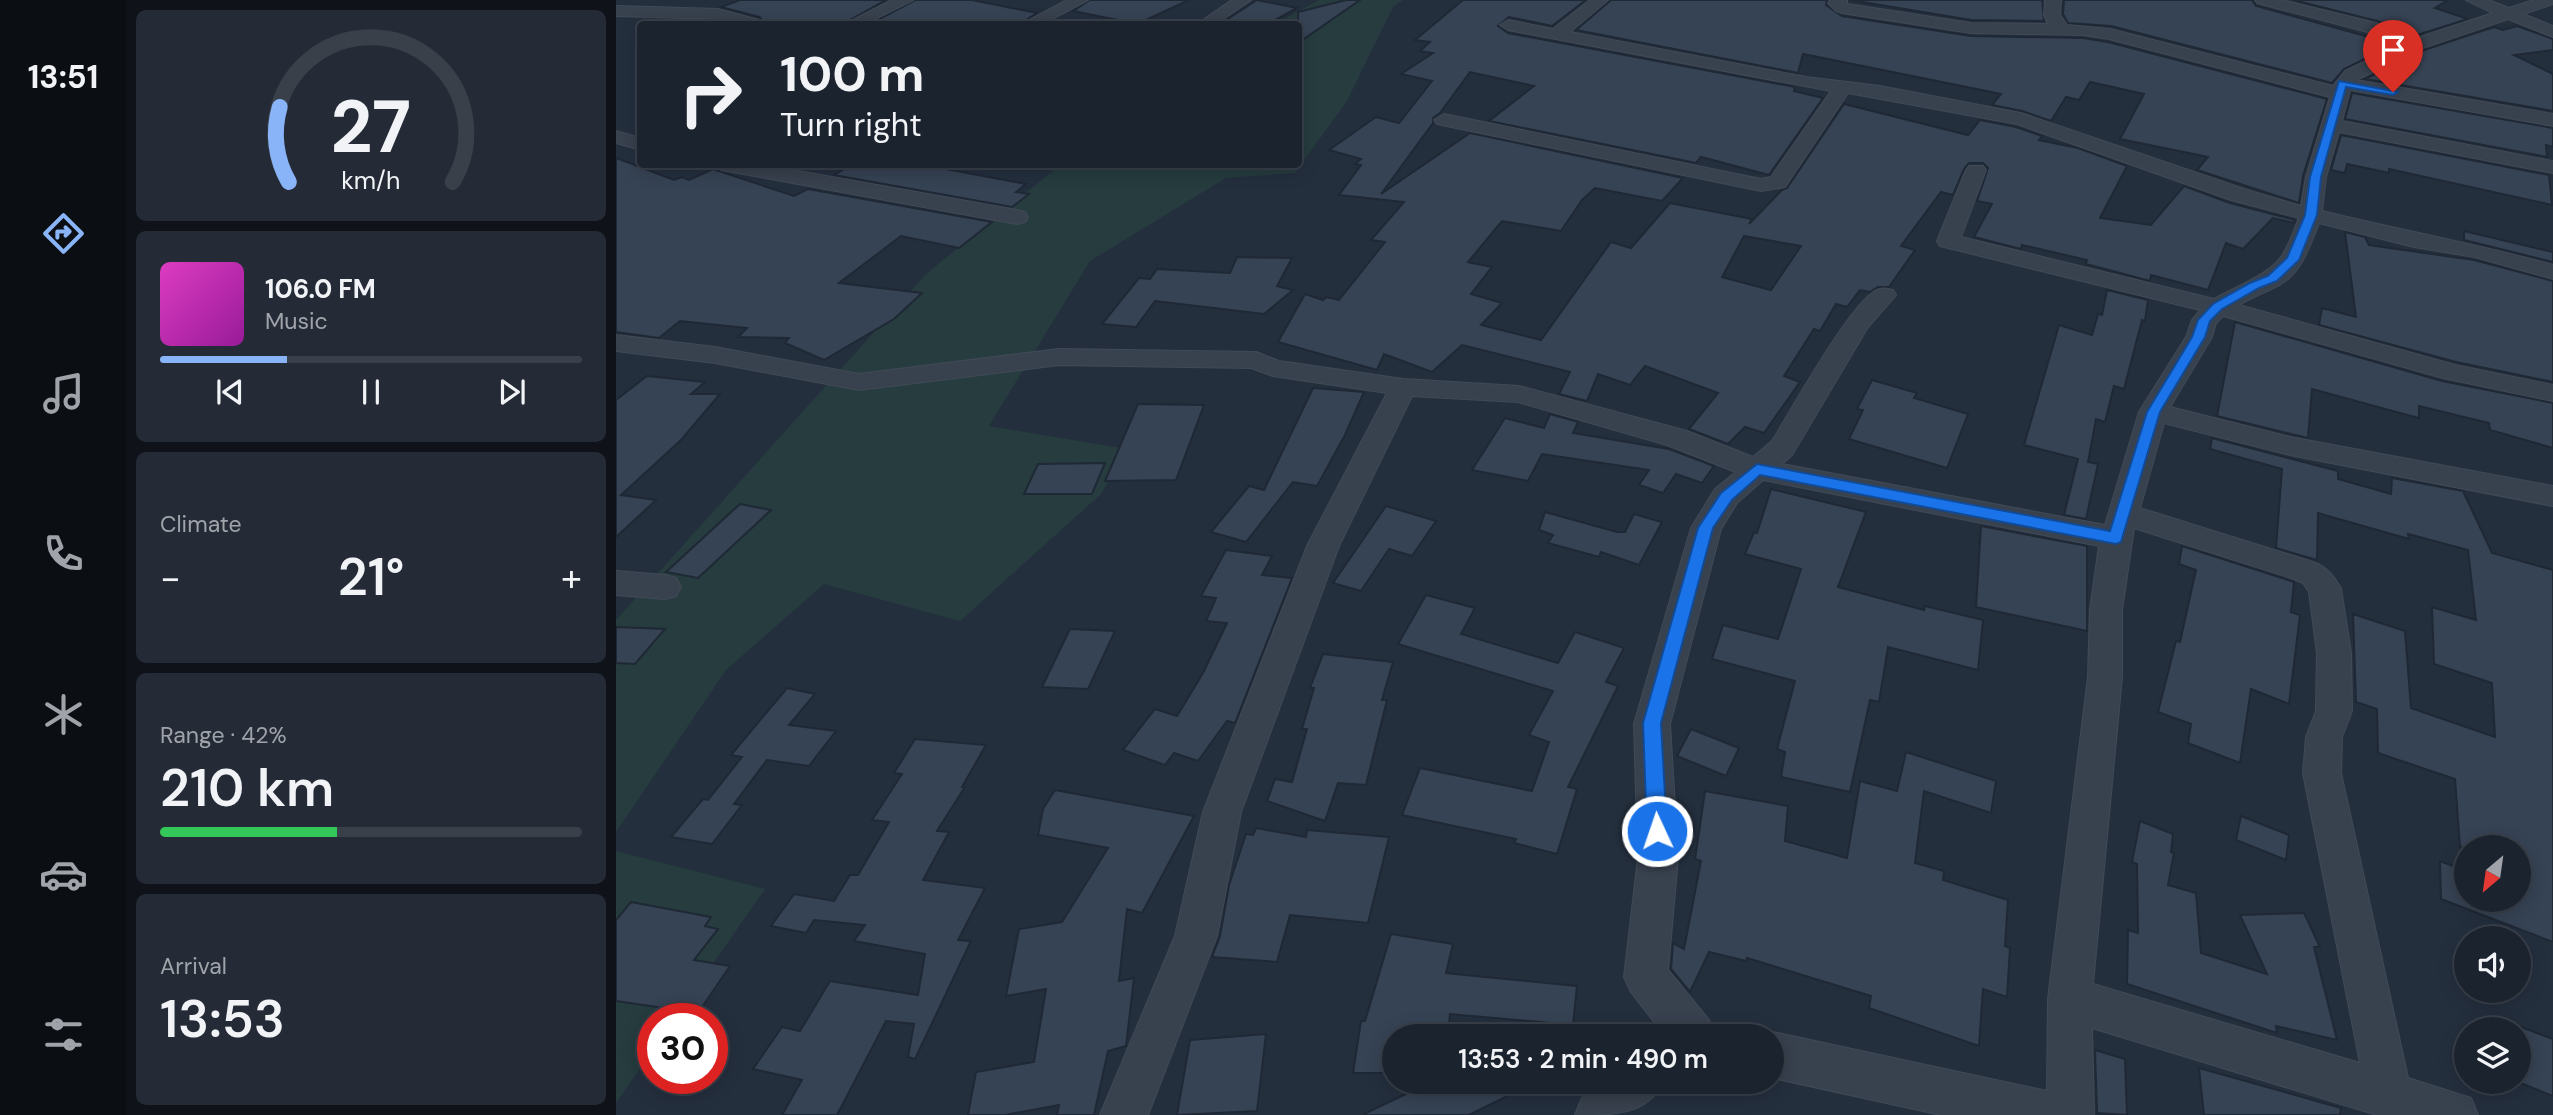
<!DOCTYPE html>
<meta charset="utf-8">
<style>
body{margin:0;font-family:"DM Sans",sans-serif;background:#242b36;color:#f1f3f6;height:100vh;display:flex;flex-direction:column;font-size:26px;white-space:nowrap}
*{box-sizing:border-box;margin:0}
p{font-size:23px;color:#a0a4aa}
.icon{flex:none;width:38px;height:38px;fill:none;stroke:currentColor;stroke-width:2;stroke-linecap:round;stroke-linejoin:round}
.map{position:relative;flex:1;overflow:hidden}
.details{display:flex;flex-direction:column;gap:10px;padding:10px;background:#0f1319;width:490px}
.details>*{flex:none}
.hud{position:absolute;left:21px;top:21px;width:665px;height:147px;border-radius:7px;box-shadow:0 4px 18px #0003,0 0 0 2px #39404a;background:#1b232e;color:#f1f3f6;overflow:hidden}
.needle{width:46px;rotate:209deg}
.tools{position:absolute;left:1838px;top:835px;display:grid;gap:14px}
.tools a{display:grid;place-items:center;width:77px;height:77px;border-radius:50%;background:#1b232e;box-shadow:0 4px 18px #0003,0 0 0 2px #39404a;font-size:35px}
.speed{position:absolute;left:21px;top:1003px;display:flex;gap:14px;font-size:35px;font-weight:700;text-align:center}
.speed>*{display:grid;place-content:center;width:91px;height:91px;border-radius:50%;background:#1b232e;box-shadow:0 4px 18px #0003,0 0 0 2px #39404a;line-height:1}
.speed .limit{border:10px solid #d22;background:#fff;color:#111}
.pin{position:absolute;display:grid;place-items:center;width:60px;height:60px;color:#fff;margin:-72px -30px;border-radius:50% 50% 50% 0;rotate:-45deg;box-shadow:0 0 7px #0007}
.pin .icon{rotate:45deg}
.me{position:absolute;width:77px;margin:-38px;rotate:357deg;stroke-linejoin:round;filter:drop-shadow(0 0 5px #0008)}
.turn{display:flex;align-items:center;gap:24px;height:147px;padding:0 28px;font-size:32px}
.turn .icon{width:91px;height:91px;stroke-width:2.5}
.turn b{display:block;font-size:49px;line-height:60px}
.big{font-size:52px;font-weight:600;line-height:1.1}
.details .widget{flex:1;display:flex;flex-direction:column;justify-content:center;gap:10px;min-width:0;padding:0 24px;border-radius:10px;background:#242b36}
.details .dial{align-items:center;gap:0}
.dial svg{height:182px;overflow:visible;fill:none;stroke:#39404a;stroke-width:7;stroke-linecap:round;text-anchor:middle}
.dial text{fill:#f1f3f6;stroke:none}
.song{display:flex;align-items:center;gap:21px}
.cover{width:84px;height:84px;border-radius:10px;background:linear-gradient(135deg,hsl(310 70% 55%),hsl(300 70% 35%))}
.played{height:7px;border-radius:4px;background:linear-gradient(90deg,#8ab4f8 30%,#39404a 30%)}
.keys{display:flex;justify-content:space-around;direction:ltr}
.heat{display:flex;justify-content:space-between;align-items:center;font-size:38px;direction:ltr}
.charge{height:10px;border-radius:5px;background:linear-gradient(90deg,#34c759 42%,#39404a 0)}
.trip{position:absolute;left:766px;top:1024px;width:402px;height:70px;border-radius:35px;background:#1b232e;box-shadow:0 4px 18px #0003,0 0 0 2px #39404a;font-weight:600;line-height:70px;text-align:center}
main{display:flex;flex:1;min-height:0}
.dock{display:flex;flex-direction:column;width:126px;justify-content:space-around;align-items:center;background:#0b0e12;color:#a0a4aa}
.dock .icon{width:49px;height:49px}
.dock .active{color:#8ab4f8}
.dock b{font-size:32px;color:#f1f3f6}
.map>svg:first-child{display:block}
</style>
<main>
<nav class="dock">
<b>13:51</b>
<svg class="icon active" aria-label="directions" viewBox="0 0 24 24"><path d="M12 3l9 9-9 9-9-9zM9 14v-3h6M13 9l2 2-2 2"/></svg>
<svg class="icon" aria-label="music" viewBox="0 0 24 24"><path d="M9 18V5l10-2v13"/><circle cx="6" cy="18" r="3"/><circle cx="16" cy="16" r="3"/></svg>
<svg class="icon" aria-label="phone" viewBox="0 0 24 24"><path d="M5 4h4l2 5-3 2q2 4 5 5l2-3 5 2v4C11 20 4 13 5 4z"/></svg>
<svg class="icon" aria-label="climate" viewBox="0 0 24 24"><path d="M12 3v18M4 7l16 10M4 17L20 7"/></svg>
<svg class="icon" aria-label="car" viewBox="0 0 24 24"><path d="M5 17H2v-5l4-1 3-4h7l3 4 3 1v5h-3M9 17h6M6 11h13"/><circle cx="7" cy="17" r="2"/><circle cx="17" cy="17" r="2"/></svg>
<svg class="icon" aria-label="filters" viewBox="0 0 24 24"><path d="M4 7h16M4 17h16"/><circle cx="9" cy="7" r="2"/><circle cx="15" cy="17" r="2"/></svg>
</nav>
<section class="details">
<div class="widget dial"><svg viewBox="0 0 100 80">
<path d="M14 69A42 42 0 1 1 86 69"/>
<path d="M14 69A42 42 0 0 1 10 36" stroke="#8ab4f8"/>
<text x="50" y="56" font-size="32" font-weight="700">27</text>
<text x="50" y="72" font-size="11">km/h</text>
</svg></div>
<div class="widget">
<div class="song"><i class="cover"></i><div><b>106.0 FM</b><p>Music</p></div></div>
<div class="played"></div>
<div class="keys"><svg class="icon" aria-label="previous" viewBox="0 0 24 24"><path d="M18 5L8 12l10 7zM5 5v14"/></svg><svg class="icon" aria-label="pause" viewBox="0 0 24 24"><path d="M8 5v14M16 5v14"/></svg><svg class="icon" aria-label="next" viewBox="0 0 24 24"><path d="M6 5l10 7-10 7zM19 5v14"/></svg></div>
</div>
<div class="widget"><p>Climate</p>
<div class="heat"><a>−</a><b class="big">21°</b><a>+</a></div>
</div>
<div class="widget"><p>Range · 42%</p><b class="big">210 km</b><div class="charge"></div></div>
<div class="widget"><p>Arrival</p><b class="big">13:53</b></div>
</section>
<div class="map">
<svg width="1937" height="1115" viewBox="0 0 1937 1115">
<rect width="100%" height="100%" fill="#242f3e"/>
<g fill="#263c3f">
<path d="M703,0h84l-10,7 -46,94 -52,72 -69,5 -136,83 -101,165 138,23 -26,45 -141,127 -136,-37 -98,86 -110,162v-212l310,-346 134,-109 238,-1v-140h-23z"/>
<path d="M0,851l149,38 -90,129h-22v32l-37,53z"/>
</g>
<g fill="#364354" stroke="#1f2835" stroke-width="2" fill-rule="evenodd">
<path d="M124,0h146l-43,24h-79l-4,-7 -39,-10z"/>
<path d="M299,0h57l65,13 -17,11h-150z"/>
<path d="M474,0h99l-52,24 -64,-13z"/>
<path d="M641,0l40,8 -29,16h-48z"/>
<path d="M730,0h14l-62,43v-31z"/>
<path d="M847,0h123l-34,26 -43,-9 -11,9 10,7 287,54 -1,4 29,7 -54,77 -68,-18 -5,6 -207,-42 45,-35 -64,-14 -30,41 -7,5v5l-52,71 89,-61 213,45 -21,23 -67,-13 -13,12 -21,31 -59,-10 -34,41 24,5 -21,27 31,9 -21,22 60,15 70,-98 20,6 39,-45 82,16 -3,5 33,-34 5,-2 57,-84 124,31 12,-15 36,7 26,9 -3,4 39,8 49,18 -27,52 51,7 33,-39 46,17 65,17 -1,3 -21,-5 -30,31 -17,-6 -18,47 -57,-15 -1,6 -64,-17 1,-4 -65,-15 -1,4 -47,-12 18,-33 -15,-3 11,-33 -5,-5h-14l-5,6 -11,26 -12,-3 -40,54 14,4 -26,37h-11l-8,5 -10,-2 -13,17 -11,-3 -16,27 -6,-2 -30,47 16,6 -36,51 -19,-6 -17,17 -39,-15 29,-36 -73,-27 -15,19 -32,-11 -11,27 -28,-7 11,-22 -108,-27 -30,27 -48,-18 -7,16 -99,-28 27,-48 18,6 3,-3 13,3 46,-58 -14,-2 33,-38 -65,-7 22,-30 -6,-1 6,-5 -32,-9 47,-33 23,6 33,-42 -31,-7 32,-21 -13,-2 10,-9 -15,-2zM1128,236l57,10 -30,44 -49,-13z"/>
<path d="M995,0h216l-1,5 16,11 129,20 112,2 25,4 219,57 -24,77 -4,27 -102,-33 11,-13 -88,-18 24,-45 -54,-12 -11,18 -13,-3 -15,24 -29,-10 -30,-6 9,-11 -198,-40 -5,19 -222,-43z"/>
<path d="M1234,0h192l2,21 -73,-1z"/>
<path d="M1448,0h188l4,6 139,38 -51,25 -12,14 -221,-57 -43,-3 -5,-9z"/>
<path d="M1677,0h155l-13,8 33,11 -51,16 -40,-14z"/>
<path d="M1901,26l36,13v11l-39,5 39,19v37l-188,-32 59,-29 70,-23 9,3z"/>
<path d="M1736,93l201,35v19l-7,-2 1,12 -202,-38z"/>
<path d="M1725,135l208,40 3,30 -163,-36v4l-42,-9 -2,9 -14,-3z"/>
<path d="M0,158l58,22 8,-3 7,3 24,-11 81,27 14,-7 184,33 -33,26 -58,-12 -62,47 83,10 -28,26 -70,41 -39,-17 4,-5 -51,-1 9,-9 -67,-7 -21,17 -43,-6z"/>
<path d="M237,164h66l107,20 -10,8 13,2 -17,13 -178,-32z"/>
<path d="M1848,231l89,21v10l-89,-22z"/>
<path d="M1729,232l20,5 4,8 105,15 79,21v101l-97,-20 -137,-37 3,-17 34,9z"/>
<path d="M621,257l55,1 -15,28 16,4 -29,24 -109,-13 -19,26 -34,-3 37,-46 11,1 7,-10 73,4z"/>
<path d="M1491,290l41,10 -3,21 -3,-1 -18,69 -10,-3 -9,36 -9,-3 -8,43 10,2 -12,55 -22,-4 14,-56 -54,-14 35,-120 33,10 6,-21 4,1z"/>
<path d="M1619,322l207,59 111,22v45l-63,-18 -1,-7 -70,-17v12l-8,-2 -99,-27 -4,49 -91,-22z"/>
<path d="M31,376l58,6 -14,12h29l-39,46 -60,55 35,5 -40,37v-137z"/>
<path d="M1256,380l45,13 -3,5 54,16 -21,54 -98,-29 14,-29 -6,-1z"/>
<path d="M697,388l51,4 -19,43 -28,51 -24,-4 -47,60 -35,-10 38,-46 15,4z"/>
<path d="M522,404l66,1 -28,75 -71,1z"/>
<path d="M934,414l28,8 -5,11 96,16 45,17 -12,17 -26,-9 -13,19 -24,-8 10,-15 -107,-16 -14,27 -56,-11 33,-52 39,10z"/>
<path d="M1596,438l126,33v8l53,15 1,-16 71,13 29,62 61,17v372l-112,-43 -1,-38 26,10v29h52v-53h-58l-5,-68 -77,-26 -1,-44 -21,-7 -3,-88 52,17 6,77 84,29 -3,-54 -58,-19 -2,-57 44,13 -8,-70 -60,-16 1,5 -91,-26 -1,47 -41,-12 6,-79 -72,-20z"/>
<path d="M489,463l-13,31h-68l14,-30z"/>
<path d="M1155,489l95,23 -28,75 86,23 1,-4 58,14 -5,50 -90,-23 -9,55 -9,-2 -20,92 -69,-15 4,-25 -8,-3 18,-68 -83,-22 11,-34 55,14 23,-70 -56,-15 9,-22 3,1z"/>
<path d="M124,504l31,6 -73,68 -32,-6z"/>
<path d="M770,506l50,15 -24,35 -23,-7 -28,42 -28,-8z"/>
<path d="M929,512l72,20h8l9,-18 28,8 -23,43 -38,-13 -2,5 -51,-14 5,-8 -14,-5z"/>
<path d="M1365,526l106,20v85l-111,-24z"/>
<path d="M1566,546l112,36 -3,30 9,3 -11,89 -38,-15 -11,74 -52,-20 3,-19 -33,-12 18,-71 4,1 16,-72 -17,-6z"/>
<path d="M610,550l46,6 -10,19 30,3 -57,145 -8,-2 -29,40 -24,-8 -9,12 -42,-15 32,-41 22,7 26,-43 24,-50 -21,-2 10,-23 -15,-2z"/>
<path d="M810,595l49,13 -14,26 97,29 17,-31 49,16 -18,34 12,4 -50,101 9,2 -20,65 -43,-11 2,-4 -114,-24 18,-47 112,23 17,-49 -20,-7 24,-44 -155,-47z"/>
<path d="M0,627l49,2 -30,35 -19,-1z"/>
<path d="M454,629l45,2 -27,58 -46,-2z"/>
<path d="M707,654l70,8 -11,38h5l-21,85 -28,-2 -13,38 -58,-20 8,-22 17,3 15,-53h-5l12,-41h-4z"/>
<path d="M171,688l28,6 -26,31 47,6 -27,35 -42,-6 -33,44 8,1 -30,39 -41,-7 32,-38 5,1 34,-43 -11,-2z"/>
<path d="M1075,729l48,19 -13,28 -49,-20z"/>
<path d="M299,739l71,6 -24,42h3l-28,44 12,1 -26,48 62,8 -27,52 13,1 -56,118 -7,-2 6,-33 -28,-3 -49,94h-55l20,-35 -49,-11 29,-42 18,4 30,-50 88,14 7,-41 -71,-13 11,-16 -51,-5 -8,13 -35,-7 23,-32 40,7 16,-26h8l31,-53 -17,-2 30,-46 -8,-1z"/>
<path d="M1290,752l90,29 -5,32 -67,-22 -9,72 29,8 -1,9 65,20 -3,46 5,2 -3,49 -24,-8 -4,57 -110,-38 2,-12 -124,-38 -1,3 -37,-9 -19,40 -19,-23 2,-26 11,6 17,-88 -6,-2 10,-68 83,15 -3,35 62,17 13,-77 37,10z"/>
<path d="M439,790l139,26 -52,97 -15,-4 -8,72 15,-3 -8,68 -18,5 -14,64h-37l2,-10 -54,10h-37l8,-43 58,-10 12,-73 -40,7 13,-67 43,-7 46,-74 -70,-13 5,-26z"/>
<path d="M1625,816l48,19 -3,25 -50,-20z"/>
<path d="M1524,821l33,13 -2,18 3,1 -6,32 28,8 5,60 66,21 -27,-59 64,-2 16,34h-6l23,93 -61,-14 1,7 -150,-49 1,-54 10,3 -1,-69 -5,-2z"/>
<path d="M640,828l50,9 1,-7 82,7 -21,86 -78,-8 -13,47 -65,-5 8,-21 9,-51 17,-51 7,1z"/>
<path d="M15,902l80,15 -6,9 13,3 -24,31 36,6 -32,47 -82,-12v-81z"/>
<path d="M775,934l62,10 -7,29 131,13 -4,39 -123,-11 -2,22h-53v37h-42l8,-52h4z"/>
<path d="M1902,1026l35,13v57l-35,-14z"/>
<path d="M650,1034l-9,77 -80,4 13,-75z"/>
<path d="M1479,1050l30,9 2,56 -30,-2z"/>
<path d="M1583,1068l142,40 -1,7h-136z"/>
<path d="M815,1082h105l-67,33h-107z"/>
</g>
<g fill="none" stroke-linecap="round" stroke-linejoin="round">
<g stroke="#414a57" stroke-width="2">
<g id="minor">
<path d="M276,0h21l-48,24h-20z"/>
<path d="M451,0h21l-46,24h-20z"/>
<path d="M616,0h19l-35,24h-19z"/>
<path d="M974,0h18l-38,32 236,45 74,9 141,27 226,77 54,16 5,-29 24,-80 -221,-58 -26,-4 -112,-2 -129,-20 -6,-2 -8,-8 2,-3h17v4l124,19 77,1 -4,-9 1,-15h16l-1,15 7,10 43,4 223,57 12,-15 57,-27 -38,-13 -107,-28 -2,-3h27l94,23 41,15 76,-25 -27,-13h22l21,8 25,-8h19v4l-30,10 30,12v11l-45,-18 -85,29 -67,32 197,34v12l-203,-36 -8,31 211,40v12l-214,-41 -13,45 -4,34c77,19 155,33 231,54v14l-78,-22 -61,-10 -95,-24c-9,22 -17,50 -40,62 -13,7 -27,12 -40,20l216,60 98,20v16l-110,-23 -220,-62 -7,7 -4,14 -42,70 120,30 263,49v20l-263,-51 -126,-32 -24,85 173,54c14,5 21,14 28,27l10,64 1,58 -10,26 -1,36 67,305 63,20 7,17h-101l-285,-87 2,87h-153l-168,-37v-42h-9l9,-4 274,59 1,-92 40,-322 2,-67 9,-64 -336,-66 -26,23 -16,26 -51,195 8,134 -10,112 41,50 6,16h-50l-34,-44 -7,-15 14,-119 -4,-134 57,-196 24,-39 21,-17 -69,-27 -149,-43 -106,-6 -73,150 -98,266 -24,124 -69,179h-48l75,-179 28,-124 104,-266 80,-153 -114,-17 -22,-8 -192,-3 -200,25 -144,-27 -99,-12v-16l99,12 144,27 200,-25 197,3 23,9 124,18 116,7 168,45 66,26 19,-16c19,-30 78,-138 105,-151 5,-3 10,-1 16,0l3,5 -28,32 -76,128 -10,9 323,61 34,-113 47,-75 6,-17 8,-10 -260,-64 -3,-5 29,-71 3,-4h14l3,4 -25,67 253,62c21,-12 58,-25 69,-45 7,-11 11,-24 16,-36l-68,-18 -214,-76 -169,-31 -63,94 -24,4 -324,-67 -3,-4 10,-6 317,65 10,-2 60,-86 -323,-61 -8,-5 8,-5 45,9zM1518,528l157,50 12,5 6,9 8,61 -1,58 -10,26 -3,36 57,290 -267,-79 29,-307v-67z"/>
<path d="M0,6l102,3 41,11 2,4h-24l-20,-5 -101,-3z"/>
<path d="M0,131l24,7v12l-24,-7z"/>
<path d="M95,164h48l258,46 8,2 3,5 -3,5 -8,2 -296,-54z"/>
<path d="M0,571l49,4 11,3 5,9 -5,9 -11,3 -49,-4z"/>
<path d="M988,1082h60c-18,33 -48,33 -89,33l7,-17z"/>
</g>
</g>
<use href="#minor" fill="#38414e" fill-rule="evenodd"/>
</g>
<path fill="#1a73e8" stroke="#114b97" stroke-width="2" d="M1723,81l59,11 -5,3 -47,-8 -25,90 -4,38 -18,45 -22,21 -18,7 -37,21 -12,12 -5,16 -45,75 -39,130 -5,2 -356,-69 -28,25 -19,28 -52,195 6,108 -3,6 -7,3 -7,-3 -3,-6 -4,-108 55,-195 23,-35 36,-29 353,67 37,-119 45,-75 6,-17 15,-16 37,-21 18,-7 19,-18 18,-43 5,-38z"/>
</svg>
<div class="tools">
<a><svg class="needle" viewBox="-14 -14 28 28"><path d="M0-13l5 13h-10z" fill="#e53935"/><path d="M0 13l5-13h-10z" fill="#a0a4aa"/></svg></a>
<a><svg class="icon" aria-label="sound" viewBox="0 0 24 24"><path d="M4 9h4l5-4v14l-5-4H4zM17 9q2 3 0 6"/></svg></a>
<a><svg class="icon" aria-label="layers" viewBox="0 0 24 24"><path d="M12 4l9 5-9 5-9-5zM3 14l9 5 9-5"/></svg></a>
</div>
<div class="speed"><div class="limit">30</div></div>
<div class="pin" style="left:1777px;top:92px;background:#d93025"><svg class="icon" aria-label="arrive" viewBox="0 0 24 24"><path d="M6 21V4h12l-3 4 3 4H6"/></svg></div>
<svg class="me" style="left:1041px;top:831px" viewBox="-20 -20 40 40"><circle r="17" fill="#1a73e8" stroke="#fff" stroke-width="3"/><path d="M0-11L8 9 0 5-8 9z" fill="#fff"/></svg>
<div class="trip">13:53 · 2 min · 490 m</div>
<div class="hud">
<div class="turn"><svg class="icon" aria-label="right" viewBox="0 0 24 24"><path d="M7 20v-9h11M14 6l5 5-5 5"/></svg><div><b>100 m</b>Turn right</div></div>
</div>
</div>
</main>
